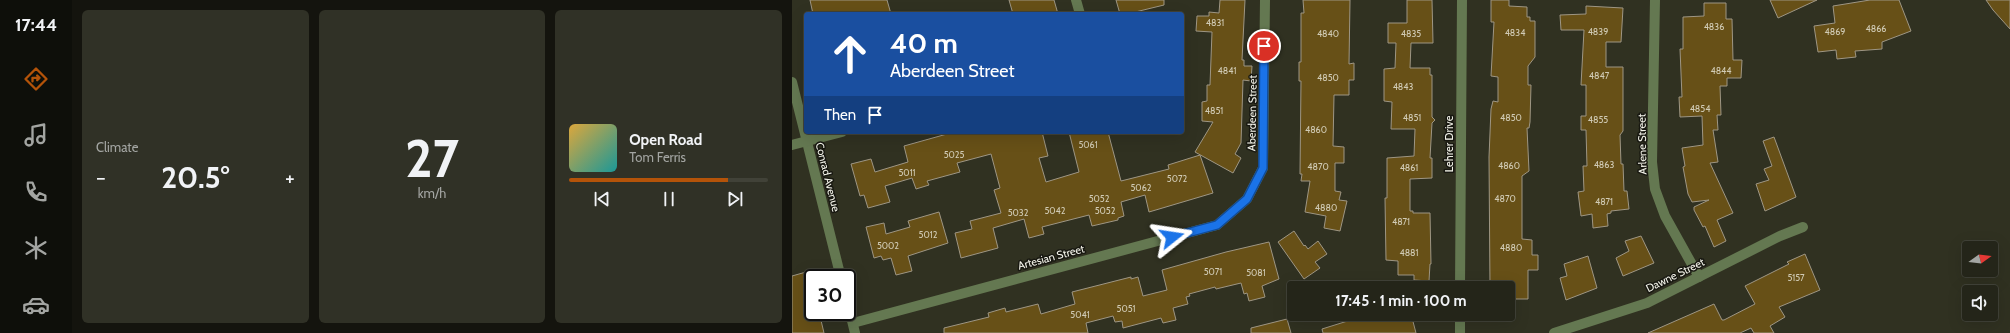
<!DOCTYPE html>
<meta charset="utf-8">
<style>
body{margin:0;font-family:Cabin,sans-serif;background:#303126;color:#f1f3f6;height:100vh;display:flex;flex-direction:column;font-size:15px;white-space:nowrap}
*{box-sizing:border-box;margin:0}
p{font-size:13px;color:#a3a5a2}
.icon{flex:none;width:22px;height:22px;fill:none;stroke:currentColor;stroke-width:2;stroke-linecap:round;stroke-linejoin:round}
.map{position:relative;flex:1;overflow:hidden}
.sheet{display:flex;flex-direction:column;gap:10px;padding:10px;background:#14140e;width:720px}
.sheet>*{flex:none}
.banner{position:absolute;left:12px;top:12px;width:380px;height:122px;border-radius:4px;box-shadow:0 4px 16px #0002,0 0 0 1px #414238;background:#1a4fa0;color:#fff;overflow:hidden}
.needle{width:26px;rotate:75deg}
.controls{position:absolute;left:1170px;top:241px;display:grid;gap:8px}
.controls a{display:grid;place-items:center;width:36px;height:36px;border-radius:4px;background:#242519;box-shadow:0 4px 16px #0002,0 0 0 1px #414238;font-size:20px}
.speed{position:absolute;left:12px;top:269px;display:flex;gap:8px;font-size:20px;font-weight:700;text-align:center}
.speed>*{display:grid;place-content:center;width:52px;height:52px;border-radius:50%;background:#242519;box-shadow:0 4px 16px #0002,0 0 0 1px #414238;line-height:1}
.speed .limit{border:2px solid #111;border-radius:6px;background:#fff;color:#111}
.pin{position:absolute;display:grid;place-items:center;width:34px;height:34px;color:#fff;margin:-17px;border:2px solid #fff;border-radius:50%;box-shadow:0 1px 4px #0007}
.me{position:absolute;width:44px;margin:-22px;rotate:75deg;stroke-linejoin:round;filter:drop-shadow(0 0 3px #0008)}
.turn{display:flex;align-items:center;gap:14px;height:84px;padding:0 20px;font-size:18px}
.turn .icon{width:52px;height:52px;stroke-width:2.5}
.turn b{display:block;font-size:28px;line-height:34px}
.then{display:flex;align-items:center;height:38px;padding:0 20px;background:#0003;gap:8px;font-size:15px}
.big{font-size:30px;font-weight:800;line-height:1.1}
.sheet .widget{flex:1;display:flex;flex-direction:column;justify-content:center;gap:6px;min-width:0;padding:0 14px;border-radius:6px;background:#303126}
.sheet .dial{align-items:center;gap:0}
.dial b{font-size:52px;line-height:1}
.song{display:flex;align-items:center;gap:12px}
.cover{width:48px;height:48px;border-radius:6px;background:linear-gradient(135deg,hsl(40 70% 55%),hsl(180 70% 35%))}
.played{height:4px;border-radius:2px;background:linear-gradient(90deg,#b45309 80%,#414238 80%)}
.keys{display:flex;justify-content:space-around;direction:ltr}
.heat{display:flex;justify-content:space-between;align-items:center;font-size:22px;direction:ltr}
.sheet .tiles{flex:1;display:grid;gap:10px;grid-template-columns:repeat(3,1fr)}
.trip{position:absolute;left:495px;top:281px;width:228px;height:40px;border-radius:4px;background:#242519;box-shadow:0 4px 16px #0002,0 0 0 1px #414238;font-weight:800;line-height:40px;text-align:center}
main{display:flex;flex:1;min-height:0}
.dock{display:flex;flex-direction:column;width:72px;justify-content:space-around;align-items:center;background:#0e0f0a;color:#a3a5a2}
.dock .icon{width:28px;height:28px}
.dock .current{color:#b45309}
.dock b{font-size:18px;color:#f1f3f6}
.map>svg:first-child{display:block}
</style>
<main>
<nav class="dock">
<b>17:44</b>
<svg class="icon current" aria-label="directions" viewBox="0 0 24 24"><path d="M12 3l9 9-9 9-9-9zM9 14v-3h6M13 9l2 2-2 2"/></svg>
<svg class="icon" aria-label="music" viewBox="0 0 24 24"><path d="M9 18V5l10-2v13"/><circle cx="6" cy="18" r="3"/><circle cx="16" cy="16" r="3"/></svg>
<svg class="icon" aria-label="phone" viewBox="0 0 24 24"><path d="M5 4h4l2 5-3 2q2 4 5 5l2-3 5 2v4C11 20 4 13 5 4z"/></svg>
<svg class="icon" aria-label="climate" viewBox="0 0 24 24"><path d="M12 3v18M4 7l16 10M4 17L20 7"/></svg>
<svg class="icon" aria-label="car" viewBox="0 0 24 24"><path d="M5 17H2v-5l4-1 3-4h7l3 4 3 1v5h-3M9 17h6M6 11h13"/><circle cx="7" cy="17" r="2"/><circle cx="17" cy="17" r="2"/></svg>
</nav>
<section class="sheet">
<div class="tiles">
<div class="widget"><p>Climate</p>
<div class="heat"><a>−</a><b class="big">20.5°</b><a>+</a></div>
</div>
<div class="widget dial"><b>27</b><p>km/h</p></div>
<div class="widget">
<div class="song"><i class="cover"></i><div><b>Open Road</b><p>Tom Ferris</p></div></div>
<div class="played"></div>
<div class="keys"><svg class="icon" aria-label="previous" viewBox="0 0 24 24"><path d="M18 5L8 12l10 7zM5 5v14"/></svg><svg class="icon" aria-label="pause" viewBox="0 0 24 24"><path d="M8 5v14M16 5v14"/></svg><svg class="icon" aria-label="next" viewBox="0 0 24 24"><path d="M6 5l10 7-10 7zM19 5v14"/></svg></div>
</div>
</div>
</section>
<div class="map">
<svg width="1218" height="333" viewBox="0 0 1218 333">
<rect width="100%" height="100%" fill="#303121"/>
<g fill="#675017" stroke="#9e9684">
<path d="M18,0h77l4,14h-78z"/>
<path d="M217,0h45l4,14h-45z"/>
<path d="M324,0h48v5l-37,9h-7z"/>
<path d="M428,0h25l-3,60h2v6h8l-1,15 -8,-1 -2,63 -6,11 6,4 -8,15 -38,-21 18,-30 -11,-1v-19l5,-1v-16h3l2,-53 -16,-1 1,-15h12v-4l10,1z"/>
<path d="M511,0h47l-1,64 5,-1v17h-5v15h-15l-1,51 11,1v16h-9v28l6,1 -2,8 8,1 -7,30 -16,-3 2,-12 -21,-4 5,-31h-9l1,-7h-2l1,-93h-2v-19h2v-49h3z"/>
<path d="M615,0h25l1,43h-22l-1,25h20v7h2v42l3,3 -3,3 -2,35h2v20l-22,1v32h3v2h17l1,51h-1l-1,17 -15,-1v-5h-16v-14l-12,-1 -1,-62h2v-40l27,-2 1,-27h-24l1,-27 -8,-1v-32l11,-1 1,-25h-8v-20h19z"/>
<path d="M699,0h18v6l18,1v10h3v4h5v36l-7,9v19h3l-1,37 -1,6h-2l2,43 -7,5v63l10,1v15h6v15h-10v29h-20v-11h-18l-1,-131 2,-48 2,-8 5,1v-25l-7,-1 3,-54h-3z"/>
<path d="M978,0h47l-39,18z"/>
<path d="M1078,0h29l12,31 -29,11v7l-27,2 1,6 -19,2 -1,-9 -18,2 -4,-26 21,-3 -2,-17z"/>
<path d="M1194,0h24v29l-17,-19z"/>
<path d="M912,3h22v16h6l1,41h9l-1,18h-14v8h-7l1,29h-4l1,15h-5l5,32 -8,1 23,50 -16,7 9,21 -12,6 -9,-21 -2,1 -9,-17v-3l15,-7 -17,2 -4,-8 -5,-27 2,-1 -3,-18 21,-3 -1,-29 -22,1 -1,-20h3l-2,-48h3v-32l21,-1z"/>
<path d="M794,6l37,2 -2,34h-15v25h17v64l-3,4 1,29h2l1,27h3l2,18 -18,2v2l-4,1 1,12 -15,2 -1,-14 -11,2 -3,-24 6,-1 -1,-25h4l-1,-36h-5v-14h5v-31h-5l3,-55h-23l-1,-15 26,-1z"/>
<path d="M154,132h96l6,24 -9,2 7,24 33,-10 -10,-40h39l13,49 48,-12 -1,-4 32,-10 13,38 -64,19 -4,-17 -24,7 3,14 -6,2v2l-26,6 -3,-11 -47,12 2,7 -15,4 -5,-19 -31,9 5,20 -37,10 -6,-25 17,-4 -2,-8 31,-8 -7,-23 6,-2 -9,-34 -34,9 3,9 -33,9 2,4 -13,4 -4,-11 -27,8 5,16 -22,6 -4,-13 -4,1 -9,-32 20,-5 4,13 33,-10 -4,-16 43,-12z"/>
<path d="M982,137l22,60 -31,14 -9,-27 13,-4 -5,-11 8,-3 -9,-25z"/>
<path d="M147,212l9,31 -40,13 4,15 -16,4 -5,-17 -8,2 -2,-4 -7,2 -8,-31 18,-4 2,11 24,-7 -2,-6z"/>
<path d="M502,231l10,15 1,-1 3,4 10,-8 9,13 -12,8 5,6 -16,11 -26,-37z"/>
<path d="M849,236l13,27 -31,13 -7,-18 13,-7 -4,-10z"/>
<path d="M477,242l10,37 -17,7 3,11 -16,4 -2,-8 -3,1 -3,-11 -25,6 -1,-2 -26,7 1,2 -4,1 2,7 -15,4 3,12 -13,3 -2,-5 -38,10 -1,-7 -7,1 -2,-6 -27,7 2,10h-144v-5l45,-11 -1,-4 17,-5 1,4 32,-8 3,10 34,-10 -3,-12 59,-15v2l7,-2 5,19 24,-6 -5,-20 64,-18z"/>
<path d="M1013,254l15,36 -41,17 6,10 -15,9 4,7h-20l-3,-5 -11,5h-92l66,-29 8,16h2l31,-16 -10,-18 44,-22 -2,-2z"/>
<path d="M796,256l9,32 -31,12 -6,-22 7,-2 -3,-12z"/>
<path d="M21,270v42h6l5,21h-32v-57z"/>
<path d="M578,314h41l5,19h-93l-1,-4z"/>
<path d="M495,319l4,14h-40v-5z"/>
</g>
<g fill="none" stroke-linecap="round" stroke-linejoin="round">
<g stroke="#647851" stroke-width="10">
<path d="M284,0l4,14"/>
<path d="M863,0l-3,162 3,27 10,27 34,61"/>
<path d="M0,82l49,196"/>
<path d="M0,145l50,-13"/>
<path d="M668,288l2,-288"/>
<path d="M55,300l8,33"/>
<path d="M61,323l364,-98 30,-26 16,-31 2,-168"/>
<path d="M668,333v-19"/>
<path d="M762,333l93,-30 133,-67 23,-9"/>
</g>
</g>
<g fill="none" stroke-linecap="round" stroke-linejoin="round">
<g stroke="#114b97" stroke-width="10">
<path id="route" d="M380,237l45,-12 30,-26 16,-31 1,-122"/>
</g>
<use href="#route" stroke="#1a73e8" stroke-width="7"/>
</g>
<g text-anchor="middle" dominant-baseline="central" stroke-width="3" stroke-linejoin="round" paint-order="stroke">
<g font-size="9" fill="#d1cbb5">
<text x="423" y="22">4831</text>
<text x="922" y="26">4836</text>
<text x="1084" y="28">4866</text>
<text x="806" y="31">4839</text>
<text x="1043" y="31">4869</text>
<text x="723" y="32">4834</text>
<text x="536" y="33">4840</text>
<text x="619" y="33">4835</text>
<text x="435" y="70">4841</text>
<text x="929" y="70">4844</text>
<text x="807" y="75">4847</text>
<text x="536" y="77">4850</text>
<text x="611" y="86">4843</text>
<text x="908" y="108">4854</text>
<text x="422" y="110">4851</text>
<text x="620" y="117">4851</text>
<text x="719" y="117">4850</text>
<text x="806" y="119">4855</text>
<text x="524" y="129">4860</text>
<text x="296" y="144">5061</text>
<text x="162" y="154">5025</text>
<text x="812" y="164">4863</text>
<text x="717" y="165">4860</text>
<text x="526" y="166">4870</text>
<text x="617" y="167">4861</text>
<text x="115" y="172">5011</text>
<text x="385" y="178">5072</text>
<text x="349" y="187">5062</text>
<text x="307" y="198">5052</text>
<text x="713" y="198">4870</text>
<text x="812" y="201">4871</text>
<text x="534" y="207">4880</text>
<text x="263" y="210">5042</text>
<text x="313" y="210">5052</text>
<text x="226" y="212">5032</text>
<text x="609" y="221">4871</text>
<text x="136" y="234">5012</text>
<text x="96" y="245">5002</text>
<text x="719" y="247">4880</text>
<text x="617" y="252">4881</text>
<text x="421" y="271">5071</text>
<text x="464" y="272">5081</text>
<text x="1004" y="277">5157</text>
<text x="334" y="308">5051</text>
<text x="288" y="314">5041</text>
</g>
<g font-size="11" fill="#f4f4ea" stroke="#181811">
<text transform="translate(460 113) rotate(-89)">Aberdeen Street</text>
<text transform="translate(657 144) rotate(-90)">Lehrer Drive</text>
<text transform="translate(850 144) rotate(-91)">Arlene Street</text>
<text transform="translate(36 177) rotate(76)">Conrad Avenue</text>
<text transform="translate(259 257) rotate(-15)">Artesian Street</text>
<text transform="translate(883 275) rotate(-26)">Dawne Street</text>
</g>
</g>
</svg>
<div class="controls">
<a><svg class="needle" viewBox="-14 -14 28 28"><path d="M0-13l5 13h-10z" fill="#e53935"/><path d="M0 13l5-13h-10z" fill="#a3a5a2"/></svg></a>
<a><svg class="icon" aria-label="sound" viewBox="0 0 24 24"><path d="M4 9h4l5-4v14l-5-4H4zM17 9q2 3 0 6"/></svg></a>
</div>
<div class="speed"><div class="limit">30</div></div>
<div class="pin" style="left:472px;top:46px;background:#d93025"><svg class="icon" aria-label="arrive" viewBox="0 0 24 24"><path d="M6 21V4h12l-3 4 3 4H6"/></svg></div>
<svg class="me" style="left:380px;top:237px" viewBox="-20 -20 40 40"><path d="M0-17L14 15 0 8-14 15z" fill="#1a73e8" stroke="#fff" stroke-width="4"/></svg>
<div class="trip">17:45 · 1 min · 100 m</div>
<div class="banner">
<div class="turn"><svg class="icon" aria-label="ahead" viewBox="0 0 24 24"><path d="M12 20V5M6 11l6-6 6 6"/></svg><div><b>40 m</b>Aberdeen Street</div></div>
<div class="then">Then<svg class="icon" aria-label="arrive" viewBox="0 0 24 24"><path d="M6 21V4h12l-3 4 3 4H6"/></svg></div>
</div>
</div>
</main>
